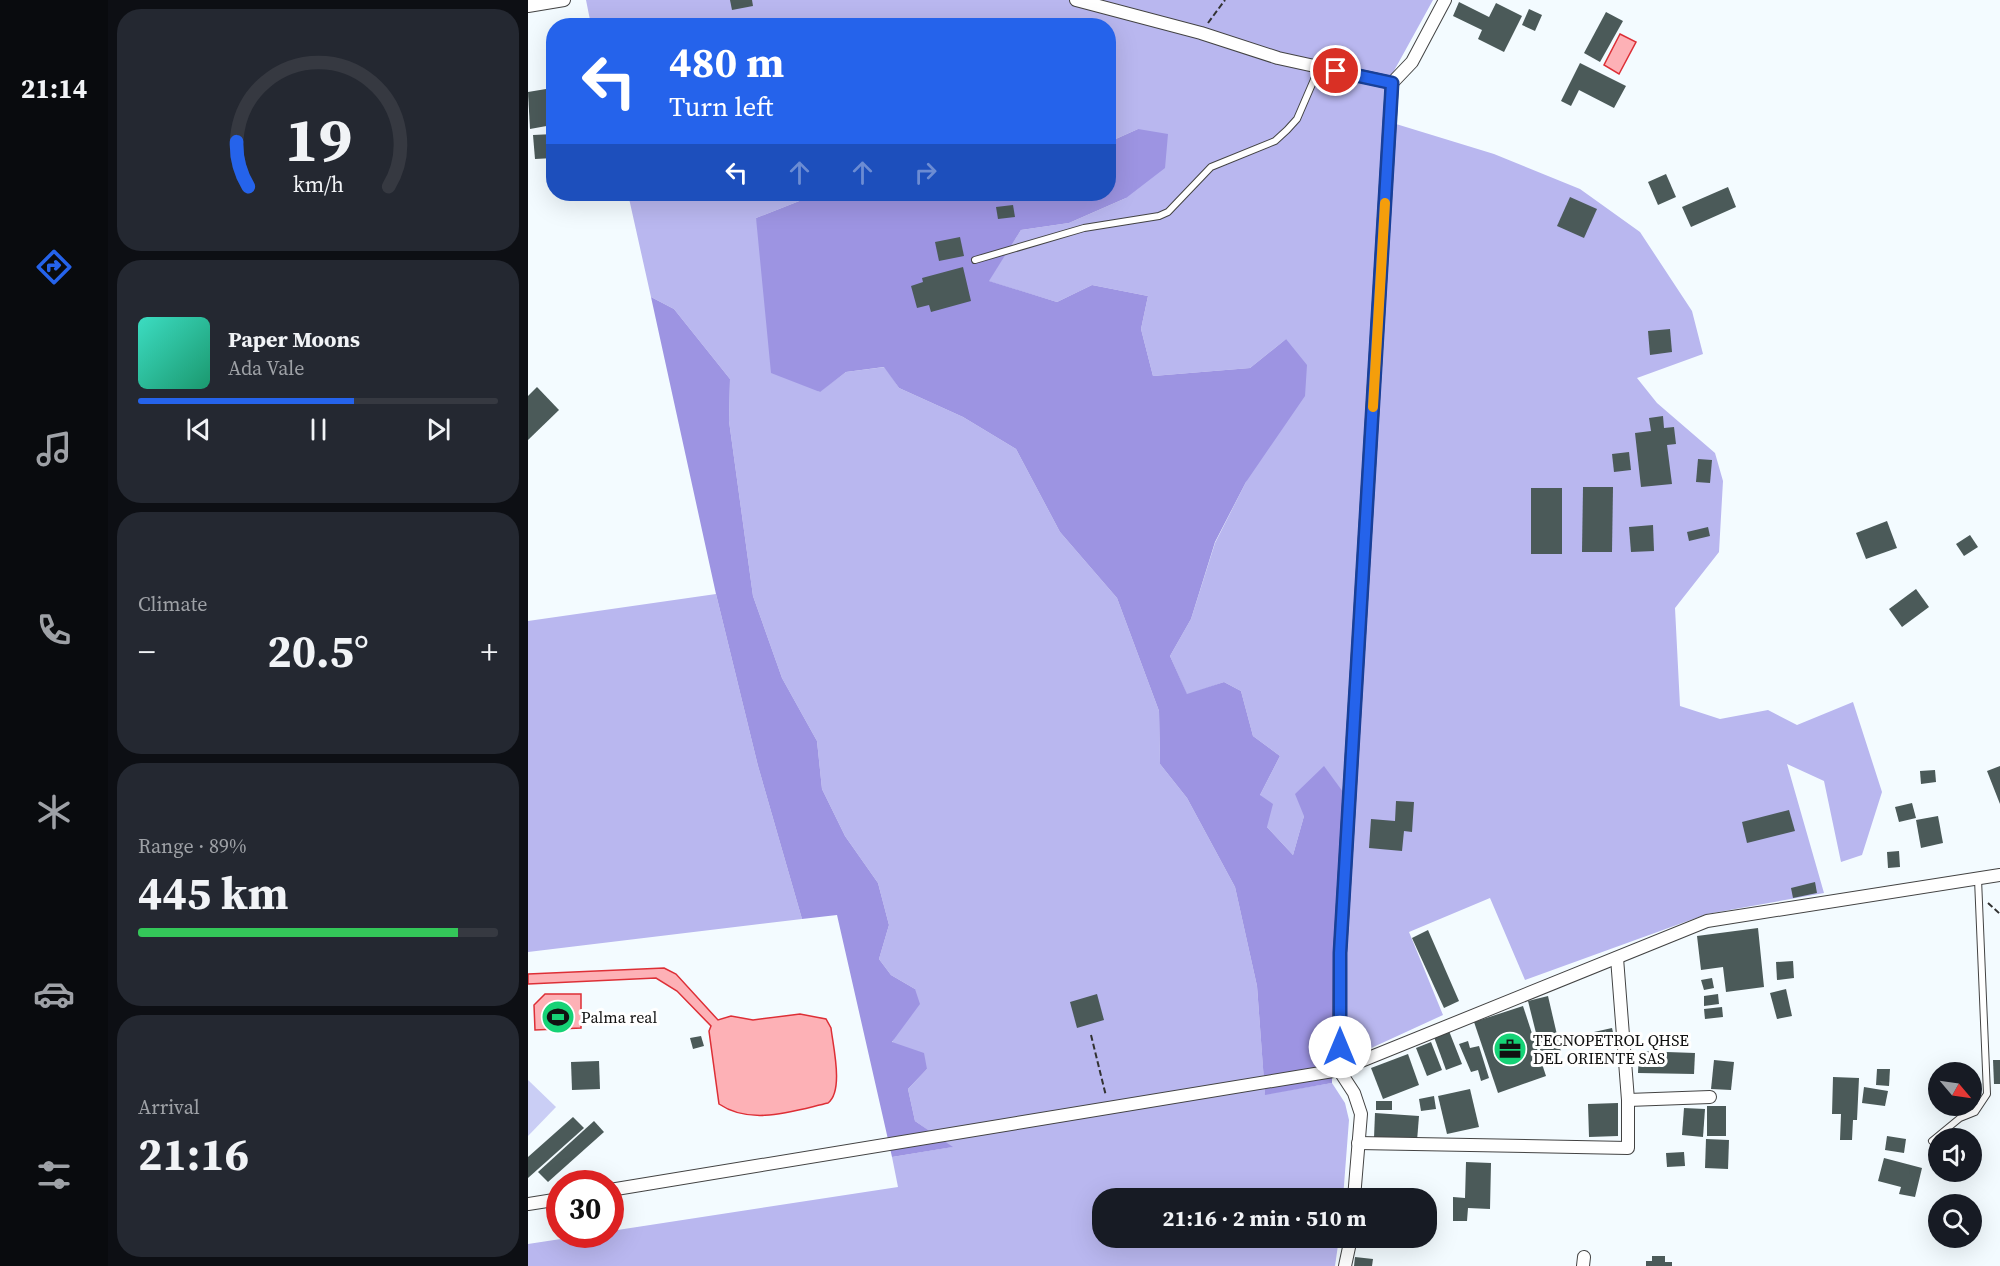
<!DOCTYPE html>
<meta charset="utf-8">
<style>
body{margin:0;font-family:"Source Serif 4",serif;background:#242831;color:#f1f3f6;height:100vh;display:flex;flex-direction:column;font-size:22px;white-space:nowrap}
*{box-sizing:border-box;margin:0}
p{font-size:20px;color:#9ea1a6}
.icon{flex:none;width:33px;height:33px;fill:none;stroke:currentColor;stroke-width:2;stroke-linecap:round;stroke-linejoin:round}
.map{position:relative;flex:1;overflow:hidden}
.sheet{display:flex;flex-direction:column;gap:9px;padding:9px;background:#0d0f14;width:420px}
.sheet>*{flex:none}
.hud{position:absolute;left:18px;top:18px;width:570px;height:183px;border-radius:24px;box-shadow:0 6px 24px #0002;background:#2563eb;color:#fff;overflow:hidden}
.needle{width:39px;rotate:119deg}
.fabs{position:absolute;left:1400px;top:1062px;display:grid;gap:12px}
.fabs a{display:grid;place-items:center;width:54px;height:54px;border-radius:50%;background:#171b24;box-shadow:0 6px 24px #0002;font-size:30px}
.speed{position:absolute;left:18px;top:1170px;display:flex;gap:12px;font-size:30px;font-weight:700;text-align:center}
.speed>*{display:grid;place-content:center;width:78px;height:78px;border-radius:50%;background:#171b24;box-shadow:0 6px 24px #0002;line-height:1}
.speed .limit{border:9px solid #d22;background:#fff;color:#111}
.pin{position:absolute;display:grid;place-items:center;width:51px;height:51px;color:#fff;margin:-26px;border:3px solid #fff;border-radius:50%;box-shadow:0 2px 6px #0007}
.me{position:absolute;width:66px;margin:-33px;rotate:0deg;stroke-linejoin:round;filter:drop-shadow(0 0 4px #0008)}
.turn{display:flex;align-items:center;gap:21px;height:126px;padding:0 24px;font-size:27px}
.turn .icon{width:78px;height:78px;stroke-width:2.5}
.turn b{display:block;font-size:42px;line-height:51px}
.lanes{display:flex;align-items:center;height:57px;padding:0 24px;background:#0003;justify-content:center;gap:30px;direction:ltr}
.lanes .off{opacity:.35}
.big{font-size:45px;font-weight:700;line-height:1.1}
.sheet .card{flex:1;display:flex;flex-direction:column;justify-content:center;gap:9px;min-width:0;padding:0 21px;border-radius:24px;background:#242831}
.sheet .dial{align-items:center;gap:0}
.dial svg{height:156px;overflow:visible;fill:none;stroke:#363941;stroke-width:7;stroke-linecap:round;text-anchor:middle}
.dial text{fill:#f1f3f6;stroke:none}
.song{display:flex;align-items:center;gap:18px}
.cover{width:72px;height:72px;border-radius:9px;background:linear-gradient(135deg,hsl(170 70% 55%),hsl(160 70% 35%))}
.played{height:6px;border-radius:3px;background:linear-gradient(90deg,#2563eb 60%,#363941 60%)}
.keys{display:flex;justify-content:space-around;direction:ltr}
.heat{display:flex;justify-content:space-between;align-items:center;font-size:33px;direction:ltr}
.charge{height:9px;border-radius:4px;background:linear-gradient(90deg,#34c759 89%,#363941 0)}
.trip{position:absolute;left:564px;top:1188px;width:345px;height:60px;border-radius:24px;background:#171b24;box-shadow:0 6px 24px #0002;font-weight:700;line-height:60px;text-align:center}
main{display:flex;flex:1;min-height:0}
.menu{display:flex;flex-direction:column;width:108px;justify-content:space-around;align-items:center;background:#090b0e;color:#9ea1a6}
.menu .icon{width:42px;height:42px}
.menu .selected{color:#2563eb}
.menu b{font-size:27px;color:#f1f3f6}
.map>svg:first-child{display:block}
</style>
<main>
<nav class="menu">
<b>21:14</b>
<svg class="icon selected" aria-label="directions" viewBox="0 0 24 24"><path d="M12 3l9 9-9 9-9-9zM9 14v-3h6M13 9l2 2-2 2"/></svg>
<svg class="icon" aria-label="music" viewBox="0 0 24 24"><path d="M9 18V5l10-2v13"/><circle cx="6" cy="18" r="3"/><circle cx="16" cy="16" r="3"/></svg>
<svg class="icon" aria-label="phone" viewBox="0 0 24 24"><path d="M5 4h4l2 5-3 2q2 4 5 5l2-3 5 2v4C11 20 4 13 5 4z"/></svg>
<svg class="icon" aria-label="climate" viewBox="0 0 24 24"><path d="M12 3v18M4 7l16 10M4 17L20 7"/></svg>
<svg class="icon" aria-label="car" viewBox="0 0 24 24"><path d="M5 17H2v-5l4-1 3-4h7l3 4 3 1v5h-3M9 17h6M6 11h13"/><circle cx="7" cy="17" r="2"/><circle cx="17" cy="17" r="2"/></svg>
<svg class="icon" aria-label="filters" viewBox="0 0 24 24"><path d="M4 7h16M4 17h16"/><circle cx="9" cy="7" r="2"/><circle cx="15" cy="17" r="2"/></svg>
</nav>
<section class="sheet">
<div class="card dial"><svg viewBox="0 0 100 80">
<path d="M14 69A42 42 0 1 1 86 69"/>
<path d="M14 69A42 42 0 0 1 8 46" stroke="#2563eb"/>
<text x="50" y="56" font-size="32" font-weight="700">19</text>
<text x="50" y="72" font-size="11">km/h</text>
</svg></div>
<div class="card">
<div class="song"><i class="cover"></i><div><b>Paper Moons</b><p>Ada Vale</p></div></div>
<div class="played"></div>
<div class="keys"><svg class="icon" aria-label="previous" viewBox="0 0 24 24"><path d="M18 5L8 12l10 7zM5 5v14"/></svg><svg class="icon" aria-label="pause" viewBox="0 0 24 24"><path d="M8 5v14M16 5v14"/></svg><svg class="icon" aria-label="next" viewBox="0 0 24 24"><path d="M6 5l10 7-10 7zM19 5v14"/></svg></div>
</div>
<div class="card"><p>Climate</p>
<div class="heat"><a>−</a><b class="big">20.5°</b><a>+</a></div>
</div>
<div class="card"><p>Range · 89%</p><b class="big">445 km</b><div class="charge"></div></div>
<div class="card"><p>Arrival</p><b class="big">21:16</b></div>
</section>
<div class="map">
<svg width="1472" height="1266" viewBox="0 0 1472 1266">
<rect width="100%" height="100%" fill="#f3fbff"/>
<g fill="#b9b7ef">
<path d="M58,0h847l-49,89 -1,31 111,34 86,35 60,43 52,79 11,43 -66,24 20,25 58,50 8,28 -4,71 -44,56 5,98 40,13 48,-9 29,15 56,-23 29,90 -20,63 -21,7 -17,-81 -37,-17 37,129 -117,21 -182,66 -35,-82 -81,34 34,83 -111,51 2,-112 -30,-138 -11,39 -26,-28 -7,-32 20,-39 -27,-20 -12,-45 -17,-9 -37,13 -17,-39 21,-37 24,-76 31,-61 40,-143 -36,29 -97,8 -12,-47 7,-33 -56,-11 -35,17 -69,-21 33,-51 48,-7 57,-25 12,-69 -29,13 -1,-116 -517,-1z"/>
<path d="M100,194h189l-61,24 63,174 27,-20 39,-5 14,21 64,29 53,32 44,83 57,66 42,113 1,53 27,34 48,89 22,99 8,108 67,-11 13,20 4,17 -6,78h-241v40h237l-4,28h-807v-22l59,-9 23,-1 1,-3 287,-44 -6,-30 60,-10 -37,-26 -7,-32 19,-20 -35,-26 23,-54 -24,-14 -12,-16 10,-34 -11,-42 -33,-47 -23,-47 -5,-48 -35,-63 -29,-82 -24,-175 1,-42 -56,-70 -23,-12z"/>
<path d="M188,594l42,172 44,153 -274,33v-331z"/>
</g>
<g fill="#9d94e2">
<path d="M610,129l30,5 -3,34 -39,30 -57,25 -48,7 -32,51 68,21 35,-17 56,11 -7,33 12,47 97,-8 36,-29 21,26 -2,31 -59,86 -31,60 -24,77 -21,37 17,38 37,-12 17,9 12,45 27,20 -20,39 13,9 -6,23 26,28 11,-39 -9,-22 29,-28 19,26 -9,162 -2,129 -67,12 -8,-109 -22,-99 -48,-89 -27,-34 -1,-53 -42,-113 -57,-66 -44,-83 -53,-32 -64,-29 -15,-21 -38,5 -26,20 -49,-19 -15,-155 61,-24h291l1,-52z"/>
<path d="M123,297l23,12 56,70 -1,42 24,175 29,82 35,63 5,48 23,47 33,47 11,42 -10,34 12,16 24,14 5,15 -28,38 32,11 3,16 -19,20 7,32 38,26 -61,10 -55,-242 -35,4 -44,-153 -42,-172z"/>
</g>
<path fill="#cacef5" d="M0,1080l28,27 -28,29z"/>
<g fill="#fdb1b6" stroke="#dd2f36" stroke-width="1.5">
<path d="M1092,34l16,8 -17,32 -15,-9z"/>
<path d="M136,968l12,6 42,46 13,-4 22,4 47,-6 26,5 5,9c2,18 13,63 -3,75 -35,8 -77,23 -109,1l-10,-73 2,-5 -34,-35 -21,-13 -128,6v-10z"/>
<path d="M17,994h36v34l-46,2 -1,-25z"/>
</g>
<g fill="#4b5a59">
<path d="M202,0h22l1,6 -21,4z"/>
<path d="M931,2l30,15 7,-14 26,13 -18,36 -26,-13 4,-9 -29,-14z"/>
<path d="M1001,9l13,6 -7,16 -13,-6z"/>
<path d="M1078,12l17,9 -23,41 -16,-9z"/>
<path d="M1052,63l46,23 -12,22 -35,-18 -8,16 -10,-5z"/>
<path d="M18,89l6,36 -22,4 -2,-37z"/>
<path d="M26,134v24l-19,1 -2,-24z"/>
<path d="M1138,174l10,23 -18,8 -10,-23z"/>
<path d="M1200,187l8,20 -45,20 -9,-20z"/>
<path d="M1042,197l27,12 -13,29 -27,-12z"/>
<path d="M485,205l2,12 -17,2 -2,-12z"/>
<path d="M432,237l4,19 -25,5 -4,-19z"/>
<path d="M435,267l8,34 -40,11 -2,-7 -12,3 -6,-22 12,-4 -1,-4z"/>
<path d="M1142,329l2,23 -22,3 -2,-24z"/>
<path d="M9,387l22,23 -31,30v-44z"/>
<path d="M1135,416l1,12 10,-1 2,17 -9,1 5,39 -31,3 -6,-54 16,-2 -2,-13z"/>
<path d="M1101,452l2,18 -17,2 -2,-18z"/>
<path d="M1170,459l14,1 -2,23 -14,-1z"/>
<path d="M1055,487h30l-1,65h-30z"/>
<rect x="1003" y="488" width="31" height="66"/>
<path d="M1359,521l10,27 -31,11 -10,-26z"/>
<path d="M1125,525l1,26 -23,1 -2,-25z"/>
<path d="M1180,527l2,9 -21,5 -2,-9z"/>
<path d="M1442,535l8,12 -14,9 -8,-12z"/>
<path d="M1388,589l13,18 -27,20 -13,-18z"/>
<path d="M1472,766v38l-13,-33z"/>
<path d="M1407,770l1,12 -15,2 -1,-13z"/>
<path d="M868,801l18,1 -2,30 -8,-1 -2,20 -33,-3 2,-29 24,2z"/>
<path d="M1384,803l4,15 -17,4 -4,-15z"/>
<path d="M1261,810l6,21 -48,12 -5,-21z"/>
<path d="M1410,816l5,27 -22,5 -5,-28z"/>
<path d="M1371,851l1,16 -12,1 -1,-16z"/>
<path d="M1287,882l2,11 -24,5 -2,-10z"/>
<path d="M1230,928l6,59 -38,5 -3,-25 -22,3 -4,-34z"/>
<path d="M900,930l31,71 -15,7 -32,-70z"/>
<path d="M1265,961l1,17 -17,2 -1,-18z"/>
<path d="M1184,978l2,10 -10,2 -3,-10z"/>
<path d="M1258,989l6,27 -15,3 -7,-26z"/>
<path d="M569,994l7,26 -27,8 -7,-26z"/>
<path d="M1190,994l1,10 -15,2v-10z"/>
<path d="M1020,996l13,56 -19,5 -14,-56z"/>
<path d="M995,1006l23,70 -48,17 -24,-71z"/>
<path d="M1194,1007l1,10 -18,2 -1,-10z"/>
<path d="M1084,1028l3,13 -17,5 -4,-14z"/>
<path d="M921,1031l13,33 -16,6 -12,-33z"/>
<path d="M173,1036l3,10 -11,3 -3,-11z"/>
<path d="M940,1041l2,7 9,-2 10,32 -8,3 -3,-11 -7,2 -12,-28z"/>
<path d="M903,1042l11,28 -15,6 -11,-28z"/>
<path d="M1111,1051l56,2 -1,21 -56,-1z"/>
<path d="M880,1054l11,31 -36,14 -12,-31z"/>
<path d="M1186,1060l20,2 -3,28 -20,-1z"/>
<path d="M1465,1060h7v24h-6z"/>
<path d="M71,1061l1,28 -28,1 -1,-28z"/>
<path d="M1349,1069h13l-1,17 -13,-1z"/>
<path d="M1305,1077l26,1 -2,42h-4l-1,20h-12l1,-26h-9z"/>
<path d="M1336,1087l24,4 -3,15 -23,-3z"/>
<path d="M942,1089l9,38 -32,7 -9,-38z"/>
<path d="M906,1096l2,13 -15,2 -2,-12z"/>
<rect x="848" y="1101" width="16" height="9"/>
<path d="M1090,1103v33l-29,1 -1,-33z"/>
<rect x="1179" y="1106" width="19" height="30"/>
<path d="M1156,1108l21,1 -2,28 -21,-2z"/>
<path d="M847,1113l44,3 -2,25 -43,-3z"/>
<path d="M45,1117l11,11 -56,50v-21z"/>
<path d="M66,1121l10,11 -56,50 -10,-10z"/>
<path d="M1359,1136l19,3 -2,14 -19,-3z"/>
<path d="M1178,1139l23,1 -1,29 -23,-1z"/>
<path d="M1156,1152l1,14 -18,1 -1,-14z"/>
<path d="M1356,1158l38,10 -7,29 -16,-3 2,-7 -23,-6z"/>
<path d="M938,1162l25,1 -1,46 -22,-1 -1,13h-14v-24l12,1z"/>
<path d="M1124,1256h13v6h7v4h-26v-5h6z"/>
<path d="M827,1257l18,2 -1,7h-18z"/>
</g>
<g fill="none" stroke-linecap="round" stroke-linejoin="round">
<g stroke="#434343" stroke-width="8">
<g id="service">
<path d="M447,260l109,-32 75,-12 9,-4 43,-45 64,-26 12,-11 10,-11 22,-51"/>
<path d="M1404,1141l28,-23 15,-6 12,-18 -9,-215"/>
</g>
</g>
<g stroke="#434343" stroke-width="14">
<g id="minor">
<path d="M548,0l125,33 77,25 114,25 20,-21 33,-62"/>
<path d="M0,6l36,-6"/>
<path d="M1100,1100l82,-3"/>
<path d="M830,1143l270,5v-48l-11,-142"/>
<path d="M82,1190l729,-120 368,-149 293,-46"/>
<path d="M826,1198l7,-84 -7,-21 -15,-23 1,-117 52,-870"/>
<path d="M0,1204l32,-5"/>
<path d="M817,1266l6,-28"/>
<path d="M1055,1266l1,-9"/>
</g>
</g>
<g stroke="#323232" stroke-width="2" stroke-dasharray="6 3" stroke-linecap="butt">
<path d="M680,23l17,-23"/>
<path d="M1460,903l12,11"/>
<path d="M563,1035l15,61"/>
</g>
<use href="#service" stroke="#fff" stroke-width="6"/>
<use href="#minor" stroke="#fff" stroke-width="12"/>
</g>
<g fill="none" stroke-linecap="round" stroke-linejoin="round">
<g stroke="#184099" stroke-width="15">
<path id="route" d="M808,71l56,12 -52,870v94"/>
</g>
<use href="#route" stroke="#2563eb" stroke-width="10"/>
<path stroke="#f59e0b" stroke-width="10" d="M845,407l12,-204"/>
</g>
<defs>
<g id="stadium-disc" transform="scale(1.725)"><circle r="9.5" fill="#16d276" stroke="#fff"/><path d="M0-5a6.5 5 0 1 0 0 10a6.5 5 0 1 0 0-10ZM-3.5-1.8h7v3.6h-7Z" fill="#111"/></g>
<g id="office-disc" transform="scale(1.725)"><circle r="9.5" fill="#16d276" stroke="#fff"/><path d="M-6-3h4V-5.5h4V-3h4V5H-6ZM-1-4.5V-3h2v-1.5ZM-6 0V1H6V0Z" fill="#111"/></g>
</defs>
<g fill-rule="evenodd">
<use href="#stadium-disc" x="30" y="1017"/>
<use href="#office-disc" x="982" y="1049"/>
</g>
<g text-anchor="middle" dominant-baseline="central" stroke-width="6" stroke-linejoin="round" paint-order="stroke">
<g font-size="16" fill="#101010" stroke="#fff" text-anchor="start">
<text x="53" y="1017">Palma real</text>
<text x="1005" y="1040">TECNOPETROL QHSE<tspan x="1005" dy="18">DEL ORIENTE SAS</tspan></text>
</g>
</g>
</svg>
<div class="fabs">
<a><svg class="needle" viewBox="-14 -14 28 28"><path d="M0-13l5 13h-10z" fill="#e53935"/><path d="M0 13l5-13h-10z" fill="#9ea1a6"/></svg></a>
<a><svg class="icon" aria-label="sound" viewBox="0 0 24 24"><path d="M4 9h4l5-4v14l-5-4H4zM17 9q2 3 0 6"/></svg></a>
<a><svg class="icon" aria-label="search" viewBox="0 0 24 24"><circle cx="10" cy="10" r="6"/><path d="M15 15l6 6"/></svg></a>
</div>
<div class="speed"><div class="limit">30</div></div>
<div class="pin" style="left:808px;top:71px;background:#d93025"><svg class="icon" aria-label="arrive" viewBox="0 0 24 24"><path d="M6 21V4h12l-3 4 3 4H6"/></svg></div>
<svg class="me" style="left:812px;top:1047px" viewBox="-20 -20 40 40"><circle r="19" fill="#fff"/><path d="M0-13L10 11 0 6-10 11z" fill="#2563eb"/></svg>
<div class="trip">21:16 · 2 min · 510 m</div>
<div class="hud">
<div class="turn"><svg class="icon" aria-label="left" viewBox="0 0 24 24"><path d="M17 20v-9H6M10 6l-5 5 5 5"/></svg><div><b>480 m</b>Turn left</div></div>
<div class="lanes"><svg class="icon" aria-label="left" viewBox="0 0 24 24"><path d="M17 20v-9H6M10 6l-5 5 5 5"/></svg><svg class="icon off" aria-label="ahead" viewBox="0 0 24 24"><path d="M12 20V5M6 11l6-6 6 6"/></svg><svg class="icon off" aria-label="ahead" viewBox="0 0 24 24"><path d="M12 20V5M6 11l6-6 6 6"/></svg><svg class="icon off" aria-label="right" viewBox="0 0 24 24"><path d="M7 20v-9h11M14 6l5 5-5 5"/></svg></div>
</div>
</div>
</main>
